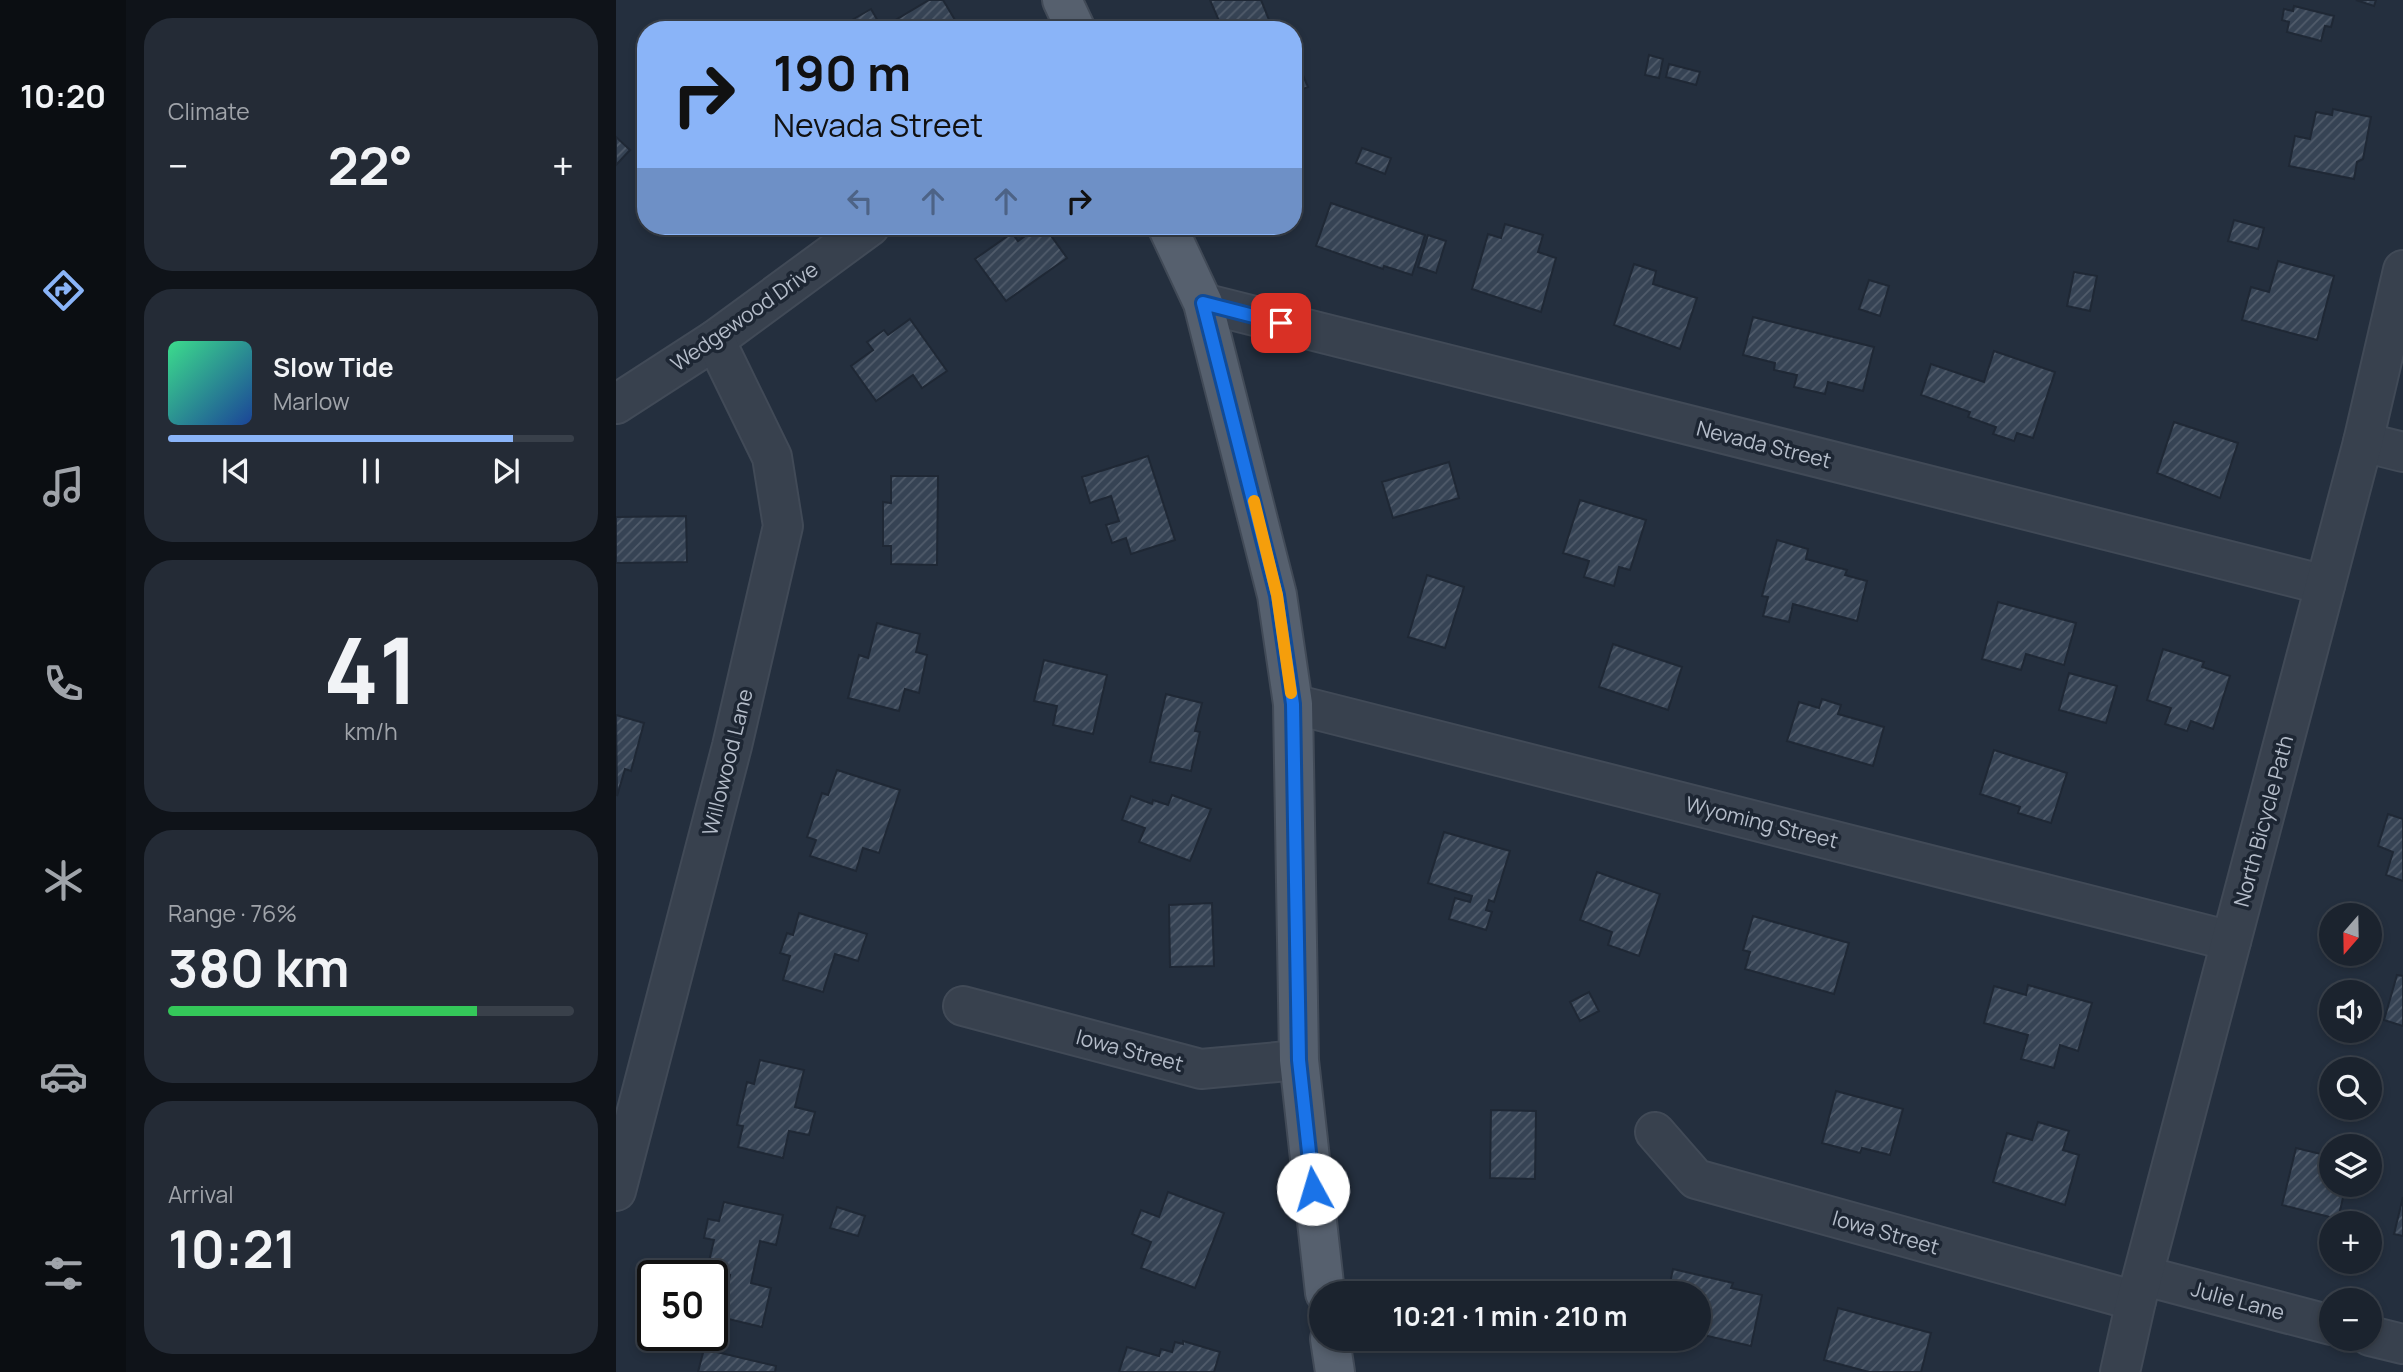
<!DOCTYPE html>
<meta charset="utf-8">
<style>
body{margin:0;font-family:Manrope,sans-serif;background:#242b36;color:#f1f3f6;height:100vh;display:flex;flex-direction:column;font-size:26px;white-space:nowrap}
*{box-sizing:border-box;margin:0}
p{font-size:23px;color:#a0a4aa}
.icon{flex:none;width:38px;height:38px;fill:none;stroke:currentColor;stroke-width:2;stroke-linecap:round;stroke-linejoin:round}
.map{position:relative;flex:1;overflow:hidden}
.details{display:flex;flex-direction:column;gap:18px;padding:18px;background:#0f1319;width:490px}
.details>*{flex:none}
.guide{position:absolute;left:21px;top:21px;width:665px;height:214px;border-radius:28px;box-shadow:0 4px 10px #0003,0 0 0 2px #39404a;background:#8ab4f8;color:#111;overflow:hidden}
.needle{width:46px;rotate:200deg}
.fabs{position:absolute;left:1703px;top:903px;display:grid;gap:14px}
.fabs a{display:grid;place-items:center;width:63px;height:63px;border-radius:50%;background:#1b232e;box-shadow:0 4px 10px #0003,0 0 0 2px #39404a;font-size:35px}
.speed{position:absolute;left:21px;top:1260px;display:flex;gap:14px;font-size:35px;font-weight:700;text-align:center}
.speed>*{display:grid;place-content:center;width:91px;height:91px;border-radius:50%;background:#1b232e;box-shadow:0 4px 10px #0003,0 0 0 2px #39404a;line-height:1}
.speed .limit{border:4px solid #111;border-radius:10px;background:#fff;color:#111}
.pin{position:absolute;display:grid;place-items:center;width:60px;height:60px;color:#fff;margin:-30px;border-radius:14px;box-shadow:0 4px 10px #0006}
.me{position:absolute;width:77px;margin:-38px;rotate:354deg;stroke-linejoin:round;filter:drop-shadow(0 0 5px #0008)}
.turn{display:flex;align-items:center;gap:24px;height:147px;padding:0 21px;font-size:32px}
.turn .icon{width:91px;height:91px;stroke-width:2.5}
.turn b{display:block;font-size:49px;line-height:60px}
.lanes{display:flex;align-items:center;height:66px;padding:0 21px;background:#0003;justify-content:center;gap:35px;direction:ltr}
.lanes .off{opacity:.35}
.big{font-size:52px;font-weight:700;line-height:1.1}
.details .tile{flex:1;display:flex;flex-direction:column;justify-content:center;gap:10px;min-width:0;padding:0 24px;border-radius:28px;background:#242b36}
.details .dial{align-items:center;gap:0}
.dial b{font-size:91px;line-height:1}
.song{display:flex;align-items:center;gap:21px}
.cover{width:84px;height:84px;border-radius:10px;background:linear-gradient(135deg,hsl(150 70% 55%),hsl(220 70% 35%))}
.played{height:7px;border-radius:4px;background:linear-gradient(90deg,#8ab4f8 85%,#39404a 85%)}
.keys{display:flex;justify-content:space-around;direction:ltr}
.heat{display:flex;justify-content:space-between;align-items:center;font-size:38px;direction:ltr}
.charge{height:10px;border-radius:5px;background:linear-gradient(90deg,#34c759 76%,#39404a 0)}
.trip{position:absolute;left:693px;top:1281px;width:402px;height:70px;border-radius:35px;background:#1b232e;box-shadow:0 4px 10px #0003,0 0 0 2px #39404a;font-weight:700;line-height:70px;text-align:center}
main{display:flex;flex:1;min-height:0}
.menu{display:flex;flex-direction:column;width:126px;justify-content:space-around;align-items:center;background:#0b0e12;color:#a0a4aa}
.menu .icon{width:49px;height:49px}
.menu .active{color:#8ab4f8}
.menu b{font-size:32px;color:#f1f3f6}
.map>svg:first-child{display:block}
</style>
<main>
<nav class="menu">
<b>10:20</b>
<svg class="icon active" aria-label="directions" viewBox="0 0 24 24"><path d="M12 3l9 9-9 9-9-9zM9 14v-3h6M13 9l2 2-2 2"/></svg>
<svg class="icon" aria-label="music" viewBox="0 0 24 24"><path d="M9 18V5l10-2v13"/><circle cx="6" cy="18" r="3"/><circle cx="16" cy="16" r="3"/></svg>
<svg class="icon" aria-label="phone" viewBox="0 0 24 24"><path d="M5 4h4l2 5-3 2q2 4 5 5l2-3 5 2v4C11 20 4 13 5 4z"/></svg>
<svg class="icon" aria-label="climate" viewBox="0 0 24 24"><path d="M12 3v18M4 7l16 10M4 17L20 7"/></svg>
<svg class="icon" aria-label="car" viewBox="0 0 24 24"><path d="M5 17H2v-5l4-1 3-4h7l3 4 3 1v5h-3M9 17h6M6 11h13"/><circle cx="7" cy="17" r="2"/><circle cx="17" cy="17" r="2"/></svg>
<svg class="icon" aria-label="filters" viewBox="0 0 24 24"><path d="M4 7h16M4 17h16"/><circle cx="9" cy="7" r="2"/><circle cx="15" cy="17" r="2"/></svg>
</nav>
<section class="details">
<div class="tile"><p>Climate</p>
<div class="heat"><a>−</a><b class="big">22°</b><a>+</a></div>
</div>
<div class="tile">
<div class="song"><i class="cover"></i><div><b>Slow Tide</b><p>Marlow</p></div></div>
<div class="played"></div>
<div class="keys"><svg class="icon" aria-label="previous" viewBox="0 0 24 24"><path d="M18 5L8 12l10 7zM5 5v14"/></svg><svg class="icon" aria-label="pause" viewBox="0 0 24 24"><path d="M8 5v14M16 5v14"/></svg><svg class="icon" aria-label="next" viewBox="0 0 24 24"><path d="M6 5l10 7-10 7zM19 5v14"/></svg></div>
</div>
<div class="tile dial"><b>41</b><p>km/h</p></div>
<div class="tile"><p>Range · 76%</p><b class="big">380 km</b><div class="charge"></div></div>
<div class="tile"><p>Arrival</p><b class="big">10:21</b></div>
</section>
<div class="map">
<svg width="1787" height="1372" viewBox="0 0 1787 1372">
<defs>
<pattern id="building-hatch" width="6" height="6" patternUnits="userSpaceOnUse" patternTransform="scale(1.75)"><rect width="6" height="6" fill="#364354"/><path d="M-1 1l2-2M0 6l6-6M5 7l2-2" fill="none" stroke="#515c6b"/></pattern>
</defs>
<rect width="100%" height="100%" fill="#242f3e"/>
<g fill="url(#building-hatch)" stroke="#1f2835" stroke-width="2">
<path d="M313,0h14l18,30h-103l-6,-10 19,-11 11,19z"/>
<path d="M594,0h51l12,30h-50z"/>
<path d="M1740,0h20l-2,6z"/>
<path d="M1678,6l40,10 -3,11 -6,-1 -4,15 -34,-9 2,-10 -7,-2 2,-11 9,2z"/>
<path d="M1033,55l14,4 -4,19 -14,-3z"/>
<path d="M680,59l12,28 -15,6v-33z"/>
<path d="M1053,64l31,8 -4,13 -30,-8z"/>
<path d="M1717,109l38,8 -8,42 -6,3 -3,17 -65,-13 6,-30 15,3 6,-27 16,3z"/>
<path d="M0,137l14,13 -14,15z"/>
<path d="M746,148l29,10 -6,16 -29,-11z"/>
<path d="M715,203l94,32 -13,40 -28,-9 -1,3 -67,-23z"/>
<path d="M1618,220l30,8 -6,21 -30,-8z"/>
<path d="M889,224l38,11 -5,17 18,6 -15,54 -69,-23 16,-55 13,4z"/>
<path d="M423,226h5l23,32 -61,43 -31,-42 37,-26 6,8z"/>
<path d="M812,235l18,6 -10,32 -18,-6z"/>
<path d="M1662,261l56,15 -17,64 -75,-20 9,-33 18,5z"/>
<path d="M1018,264l22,7 -3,13 44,14 -17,51 -66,-24z"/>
<path d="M1458,272l23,4 -7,35 -23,-5z"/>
<path d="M1253,280l20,6 -9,30 -21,-7z"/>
<path d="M1137,317l121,30 -11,44 -35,-9 -3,12 -31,-7 3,-12 -23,-5 1,-7 -32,-8z"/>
<path d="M294,319l37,52 -25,17 -9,-13 -37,26 -25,-35 22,-16 -6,-8 17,-12 4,5z"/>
<path d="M1378,351l61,21 -22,66 -16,-5 -3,8 -21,-7 3,-7 -28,-10 2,-5 -49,-17 10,-31 53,18z"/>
<path d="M1558,422l64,21 -18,55 -63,-25z"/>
<path d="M532,456l27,84 -44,14 -5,-16 -14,5 -6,-18 13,-4 -8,-25 -21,7 -8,-26z"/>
<path d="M833,462l10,36 -66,20 -11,-36z"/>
<path d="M275,476h47l-1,89 -46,-1v-18h-8v-44l8,1z"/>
<path d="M964,500l66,20 -16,50 -11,-3 -5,19 -30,-9 5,-16 -26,-8z"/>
<path d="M70,516l1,46 -71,1v-46z"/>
<path d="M1161,540l31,9 -2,10 41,11 -2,5 22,6 -10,40 -64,-17 -4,18 -26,-6 5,-19 -6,-1z"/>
<path d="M811,575l37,12 -19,61 -37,-11z"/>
<path d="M1382,602l78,21 -12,42 -38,-11 -5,16 -39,-11z"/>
<path d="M261,623l43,11 -4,18 11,3 -8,38 -14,-4 -6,22 -51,-13 11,-43 9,3z"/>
<path d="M997,644l69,23 -14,43 -69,-23z"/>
<path d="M1547,649l41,13 -2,5 28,9 -17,53 -22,-8 -4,10 -22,-7 6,-16 -24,-8z"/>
<path d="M428,660l63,15 -14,59 -40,-9 4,-19 -23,-5z"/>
<path d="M1453,673l48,13 -11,37 -47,-13z"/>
<path d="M550,694l36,9 -7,28 5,1 -9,39 -41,-9z"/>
<path d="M1206,699l19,6 -3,9 46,13 -11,39 -86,-25 12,-39 20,6z"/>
<path d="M0,715l28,8 -13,48 -6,-2 -8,27z"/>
<path d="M1378,750l73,23 -16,50 -33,-10 2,-6 -40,-13z"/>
<path d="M221,770l63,20 -21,63 -16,-5 -7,23 -46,-15 6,-16 -9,-3 15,-44 6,2z"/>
<path d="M556,795l39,14 -21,52 -51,-19 6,-14 -23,-8 9,-24 21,8 1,-4 15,5z"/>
<path d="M1772,814l15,5v62l-17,-6 7,-23 -15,-6z"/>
<path d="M828,832l66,19 -16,51 -5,-2 -3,10 6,2 -6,18 -37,-11 6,-21 15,4 2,-6 -44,-13z"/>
<path d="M981,872l63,22 -21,62 -31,-11 4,-13 -32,-12z"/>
<path d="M596,903l2,63 -44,1 -1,-62z"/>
<path d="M183,913l68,21 -9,27 -23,-7 -12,38 -40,-12 7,-24 -10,-3 7,-20 6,2z"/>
<path d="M1137,916l96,27 -15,51 -89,-25 5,-17 -7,-2z"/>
<path d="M1781,975l6,1v50l-19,-6z"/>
<path d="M1412,985l64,18 -14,48 -18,-6 -6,23 -33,-9 7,-24 -44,-12 10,-37 32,9z"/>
<path d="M973,992l10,19 -19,10 -10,-19z"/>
<path d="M144,1060l44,10 -9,37 20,5 -6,23 -20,-4 -6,27 -45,-11 5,-21 -6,-1 10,-43 7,2z"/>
<path d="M1220,1091l67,18 -13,46 -28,-7 -2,5 -38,-10z"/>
<path d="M875,1110l45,1 -1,68 -45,-1z"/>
<path d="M1422,1122l31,9 -6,19 16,5 -14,50 -72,-23 14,-49 25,7z"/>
<path d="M1680,1148l29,7 -3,12 9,2v16h15l-8,34 -56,-14z"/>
<path d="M552,1192l56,21 -29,75 -54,-20 10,-26 -19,-8 9,-24 18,7z"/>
<path d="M1787,1197v39l-9,-2z"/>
<path d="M108,1202l59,13 -7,30 -16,-4 -9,42 20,5 -9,39 -42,-10 10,-42 -23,-5 7,-30 -10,-2 4,-19 11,2z"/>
<path d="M221,1207l28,9 -7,20 -28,-8z"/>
<path d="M1057,1269l60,14 -2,5 31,7 -11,51 -52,-12v-41h-31z"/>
<path d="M1222,1308l93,25 -10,39h-52l-45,-12z"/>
<path d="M567,1341l37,11 -6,20h-95l8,-25 32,9 2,-7 11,3 3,-10 8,2z"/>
<path d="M88,1349l72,17 -1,6h-77z"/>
</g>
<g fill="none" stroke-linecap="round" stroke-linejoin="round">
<g stroke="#414a57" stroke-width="42">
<g id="minor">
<path d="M587,303l1122,282"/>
<path d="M0,404l99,-64 155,-114"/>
<path d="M1747,442l40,10"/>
<path d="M677,704l938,237"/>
<path d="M347,1006l238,63 98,-9"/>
<path d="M1039,1132l41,47 440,122"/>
<path d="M0,1191l116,-445 51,-220 -11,-69 -57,-117"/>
<path d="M1529,1276l186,49"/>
<path d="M1754,1336l33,8"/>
<path d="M1504,1372l16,-71 227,-859 40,-172"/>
</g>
</g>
<g stroke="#414a57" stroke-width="42">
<g id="major">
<path d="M446,0l14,30"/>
<path d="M551,226l36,77 74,292 16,109 6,356 26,233"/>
<path d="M714,1339l5,33"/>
</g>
</g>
<use href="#minor" stroke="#38414e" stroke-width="38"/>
<use href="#major" stroke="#56606e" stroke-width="38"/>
</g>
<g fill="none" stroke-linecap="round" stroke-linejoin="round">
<g stroke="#114b97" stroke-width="18">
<path id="route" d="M665,323l-78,-20 74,292 16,109 6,356 14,129"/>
</g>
<use href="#route" stroke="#1a73e8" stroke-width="12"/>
<path stroke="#f59e0b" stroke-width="12" d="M638,501l23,94 14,98"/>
</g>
<g text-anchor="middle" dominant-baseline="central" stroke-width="7" stroke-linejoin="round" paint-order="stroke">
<g font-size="21" fill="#b4bcc9" stroke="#1d2633">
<text transform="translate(128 316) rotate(-35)">Wedgewood Drive</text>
<text transform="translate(1148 444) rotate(14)">Nevada Street</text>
<text transform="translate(111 762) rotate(-76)">Willowood Lane</text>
<text transform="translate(1647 821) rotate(-75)">North Bicycle Path</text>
<text transform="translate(1146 822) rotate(14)">Wyoming Street</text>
<text transform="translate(514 1050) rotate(15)">Iowa Street</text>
<text transform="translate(1270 1232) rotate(16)">Iowa Street</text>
<text transform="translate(1622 1300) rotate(15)">Julie Lane</text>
</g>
</g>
</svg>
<div class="fabs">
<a><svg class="needle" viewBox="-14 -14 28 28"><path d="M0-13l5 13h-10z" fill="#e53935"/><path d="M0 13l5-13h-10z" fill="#a0a4aa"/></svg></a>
<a><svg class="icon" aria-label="sound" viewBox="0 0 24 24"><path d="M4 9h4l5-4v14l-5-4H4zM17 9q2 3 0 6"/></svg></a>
<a><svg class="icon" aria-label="search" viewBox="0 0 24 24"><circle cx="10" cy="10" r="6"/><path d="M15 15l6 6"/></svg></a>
<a><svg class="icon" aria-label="layers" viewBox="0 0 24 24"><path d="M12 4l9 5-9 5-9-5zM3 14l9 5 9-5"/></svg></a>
<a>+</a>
<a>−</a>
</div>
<div class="speed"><div class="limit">50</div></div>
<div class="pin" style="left:665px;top:323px;background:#d93025"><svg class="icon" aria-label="arrive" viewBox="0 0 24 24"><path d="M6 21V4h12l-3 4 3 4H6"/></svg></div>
<svg class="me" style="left:697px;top:1189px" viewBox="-20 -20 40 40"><circle r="19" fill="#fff"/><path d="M0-13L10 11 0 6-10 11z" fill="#1a73e8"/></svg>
<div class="trip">10:21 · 1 min · 210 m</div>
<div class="guide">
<div class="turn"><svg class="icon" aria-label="right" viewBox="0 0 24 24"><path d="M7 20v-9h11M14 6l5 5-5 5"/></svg><div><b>190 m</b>Nevada Street</div></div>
<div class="lanes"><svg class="icon off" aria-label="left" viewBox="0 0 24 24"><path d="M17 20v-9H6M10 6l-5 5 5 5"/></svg><svg class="icon off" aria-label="ahead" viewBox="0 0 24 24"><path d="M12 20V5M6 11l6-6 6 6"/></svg><svg class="icon off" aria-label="ahead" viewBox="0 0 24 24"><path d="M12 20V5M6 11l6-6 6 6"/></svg><svg class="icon" aria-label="right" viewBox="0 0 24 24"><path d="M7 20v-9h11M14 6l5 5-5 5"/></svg></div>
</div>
</div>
</main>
